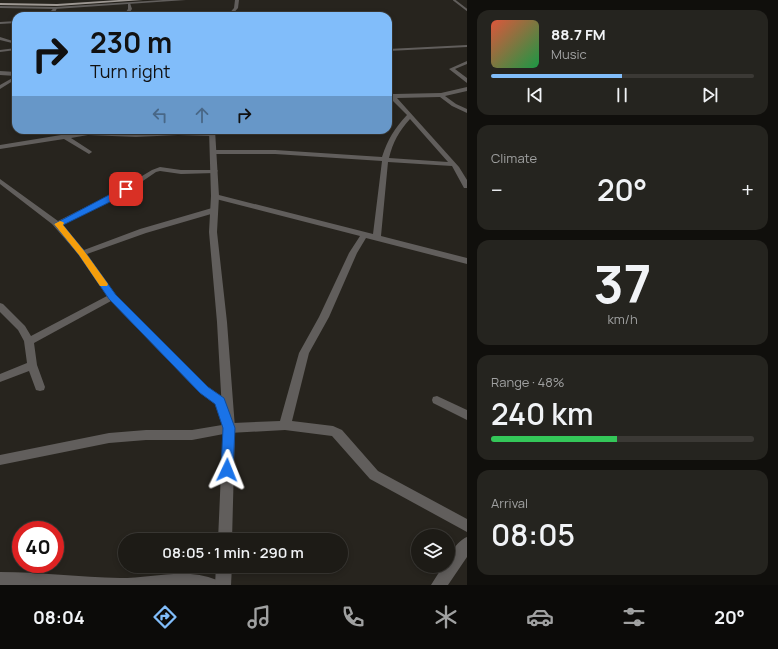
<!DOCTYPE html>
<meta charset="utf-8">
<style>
body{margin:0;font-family:Manrope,sans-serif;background:#25241f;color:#f1f3f6;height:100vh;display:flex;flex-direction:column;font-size:15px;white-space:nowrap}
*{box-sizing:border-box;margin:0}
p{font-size:13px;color:#a0a1a1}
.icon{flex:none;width:22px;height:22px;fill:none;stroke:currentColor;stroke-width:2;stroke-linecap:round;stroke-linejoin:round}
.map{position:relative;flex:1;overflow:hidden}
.drawer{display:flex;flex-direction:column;gap:10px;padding:10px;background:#100f0c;width:311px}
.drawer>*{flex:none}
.top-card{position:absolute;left:12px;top:12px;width:380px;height:122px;border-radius:12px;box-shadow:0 2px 6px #0003,0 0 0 1px #3b3935;background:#81bdfa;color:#111;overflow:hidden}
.tools{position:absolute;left:411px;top:529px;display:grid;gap:8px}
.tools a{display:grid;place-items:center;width:44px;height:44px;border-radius:50%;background:#1d1b16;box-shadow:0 2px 6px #0003,0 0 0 1px #3b3935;font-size:20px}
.speed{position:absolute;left:12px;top:521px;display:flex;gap:8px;font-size:20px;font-weight:700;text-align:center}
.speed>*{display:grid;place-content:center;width:52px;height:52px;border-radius:50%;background:#1d1b16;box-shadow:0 2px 6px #0003,0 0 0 1px #3b3935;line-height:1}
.speed .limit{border:6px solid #d22;background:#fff;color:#111}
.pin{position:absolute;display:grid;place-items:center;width:34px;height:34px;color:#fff;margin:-17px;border-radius:8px;box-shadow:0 2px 6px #0006}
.me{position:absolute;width:44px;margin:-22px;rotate:2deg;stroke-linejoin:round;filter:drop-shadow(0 0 3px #0008)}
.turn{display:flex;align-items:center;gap:14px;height:84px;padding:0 12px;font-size:18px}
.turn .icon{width:52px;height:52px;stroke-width:2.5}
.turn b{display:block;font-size:28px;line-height:34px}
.lanes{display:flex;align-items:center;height:38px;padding:0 12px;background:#0003;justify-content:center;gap:20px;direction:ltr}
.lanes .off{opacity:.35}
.big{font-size:30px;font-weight:600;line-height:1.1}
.drawer .tile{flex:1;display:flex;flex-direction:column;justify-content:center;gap:6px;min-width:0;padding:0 14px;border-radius:12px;background:#25241f}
.drawer .dial{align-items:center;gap:0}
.dial b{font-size:52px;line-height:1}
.song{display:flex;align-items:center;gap:12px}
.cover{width:48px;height:48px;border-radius:6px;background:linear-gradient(135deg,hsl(10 70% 55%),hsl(140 70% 35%))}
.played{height:4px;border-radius:2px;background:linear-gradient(90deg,#81bdfa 50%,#3b3935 50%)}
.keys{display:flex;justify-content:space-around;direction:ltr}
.heat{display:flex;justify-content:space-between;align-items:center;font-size:22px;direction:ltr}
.charge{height:6px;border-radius:3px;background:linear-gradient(90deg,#34c759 48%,#3b3935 0)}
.trip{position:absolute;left:118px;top:533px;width:230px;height:40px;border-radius:20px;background:#1d1b16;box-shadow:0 2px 6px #0003,0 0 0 1px #3b3935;font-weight:600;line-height:40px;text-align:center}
.tabs{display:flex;height:64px;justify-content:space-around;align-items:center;background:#0c0b09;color:#a0a1a1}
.tabs .icon{width:28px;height:28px}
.tabs .current{color:#81bdfa}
.tabs b{font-size:18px;color:#f1f3f6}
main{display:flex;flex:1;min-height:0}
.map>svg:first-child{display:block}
</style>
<main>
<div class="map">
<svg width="467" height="585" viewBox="0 0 467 585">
<rect width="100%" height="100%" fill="#27241e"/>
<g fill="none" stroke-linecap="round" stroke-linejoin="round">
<path stroke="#615e5c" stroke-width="2" d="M454,0l13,10"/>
<g fill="#615e5c" fill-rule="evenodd">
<path d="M128,3h2l2,6 -5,7h-4l5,-7z"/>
<path d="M54,7l3,1c-2,6 -6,8 -12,8l7,-6z"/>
<path d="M232,13l33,2 2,1 -36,-1z"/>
<path d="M16,21v2l-16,1v-2z"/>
<path d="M0,37l16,5v2l-16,-4z"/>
<path d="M467,45v2l-79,4v-2z"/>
<path d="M16,48v2l-16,2v-2z"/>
<path d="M467,61v3l-12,5 12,9v5l-18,-14z"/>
<path d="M0,71l16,1v7l-16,10v-4l16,-9 -16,-1z"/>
<path d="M467,87v4l-22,5 11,8 11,5v4l-15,-7 -12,-9 -43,1 62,69 8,13v8h-3l-12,-22 -64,-4 -7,74 86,22v6l-101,-26 -9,15 -28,64 -20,36 -17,68 41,5 9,4 36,41 89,48v13l-97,-53 -38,-43 -47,-6 -56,3 -37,7h-46l-37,3 -109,22v-10l109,-22 37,-3h46l30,-5 -7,-21 -15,-11 -89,-92 -77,42 3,22 8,22 -1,3 -4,1 -4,-1 -7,-19 -29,11v-8l27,-11 -3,-22 -6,-11 -18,-18v-9l3,1 22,22 6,10 76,-40 -28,-41 -27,-31 -52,-40v-5l58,42 54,-27 40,-24 8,-3 21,3h36l1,1 -3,2 -34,1 -21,-3 -4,1 -38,26 -56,27 22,25 56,-21 72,-21h6v4l-72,21 -59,21 28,41 93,92 16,11 9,25 47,-2 19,-68 20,-36 30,-64 11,-17 -148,-38 -1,-2 4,-2 158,40 9,-73 -107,-7h-62l-3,-2 3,-2h62l107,7c6,-18 12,-28 25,-42l-19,-19v-3l6,1 47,-1zM410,119l38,43 -59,-4c4,-16 10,-27 21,-39z"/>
<path d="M63,131l4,4 21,-4 48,2 42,-2 34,1 3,2 -3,2 -34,-1 -42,2 -48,-2 -17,3 20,13 1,1 -3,2 -25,-15 -64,10v-4l61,-10 -1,-2z"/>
<path d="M437,396l30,14v10l-34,-17 -1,-3 1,-3z"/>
<path d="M0,572c40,0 80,5 120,6 32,0 66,-11 97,2l2,5h-219z"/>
</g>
<g fill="#615e5c" fill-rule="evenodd">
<path d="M163,0h23l-131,9 -55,-1v-2l55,1z"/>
<path d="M235,0h4l-1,8 -7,8h-4l7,-8z"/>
<path d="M209,130h6l4,66 -2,36 10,90 8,106 -3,112h-14l5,-112 -6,-106 -8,-90 2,-36z"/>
<path d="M467,537v20l-19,28h-17l12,-19h5c0,-11 9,-25 19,-29z"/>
<path d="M216,566h16l-1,19h-16z"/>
</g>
<path fill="#9e9893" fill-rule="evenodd" d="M119,0h24l-86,6 -57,-1v-2l57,1z"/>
</g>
<path fill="#1a73e8" stroke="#114b97" d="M126,186l3,3 -11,9 -55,27 22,27 31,43 92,92 16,11 11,30 -2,42 -1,4 -5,1 -4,-1 -2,-4 2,-42 -8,-24 -15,-11 -91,-94 -30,-44 -25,-31z"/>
<path fill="#f59e0b" d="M60,221l3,1 1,1 -1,2 22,27 23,32 -1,2h-7l-21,-31 -25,-31z"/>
</svg>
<div class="tools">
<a><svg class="icon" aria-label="layers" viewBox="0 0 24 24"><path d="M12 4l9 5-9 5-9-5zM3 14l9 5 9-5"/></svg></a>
</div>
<div class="speed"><div class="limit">40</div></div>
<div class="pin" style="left:126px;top:189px;background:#d93025"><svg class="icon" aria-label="arrive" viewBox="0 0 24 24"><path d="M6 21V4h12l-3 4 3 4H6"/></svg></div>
<svg class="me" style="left:227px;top:470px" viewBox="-20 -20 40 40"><path d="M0-17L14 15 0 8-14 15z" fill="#1a73e8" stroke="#fff" stroke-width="4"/></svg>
<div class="trip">08:05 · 1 min · 290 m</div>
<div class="top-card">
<div class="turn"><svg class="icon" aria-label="right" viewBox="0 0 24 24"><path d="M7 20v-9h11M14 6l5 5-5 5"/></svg><div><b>230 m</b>Turn right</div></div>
<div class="lanes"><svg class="icon off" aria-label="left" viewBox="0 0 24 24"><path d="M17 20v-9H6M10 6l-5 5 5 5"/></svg><svg class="icon off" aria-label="ahead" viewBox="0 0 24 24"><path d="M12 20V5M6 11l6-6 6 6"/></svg><svg class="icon" aria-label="right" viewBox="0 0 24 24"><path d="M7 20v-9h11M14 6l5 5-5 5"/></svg></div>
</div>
</div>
<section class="drawer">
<div class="tile">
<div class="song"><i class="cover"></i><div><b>88.7 FM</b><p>Music</p></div></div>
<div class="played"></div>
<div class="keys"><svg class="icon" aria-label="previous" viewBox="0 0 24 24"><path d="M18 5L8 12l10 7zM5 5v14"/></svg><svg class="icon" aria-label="pause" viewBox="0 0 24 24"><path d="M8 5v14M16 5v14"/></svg><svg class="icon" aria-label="next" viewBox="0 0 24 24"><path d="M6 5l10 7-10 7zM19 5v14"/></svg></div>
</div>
<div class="tile"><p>Climate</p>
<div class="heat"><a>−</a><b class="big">20°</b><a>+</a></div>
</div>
<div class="tile dial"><b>37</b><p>km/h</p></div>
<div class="tile"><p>Range · 48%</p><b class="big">240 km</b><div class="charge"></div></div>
<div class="tile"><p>Arrival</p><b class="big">08:05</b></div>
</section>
</main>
<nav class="tabs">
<b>08:04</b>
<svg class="icon current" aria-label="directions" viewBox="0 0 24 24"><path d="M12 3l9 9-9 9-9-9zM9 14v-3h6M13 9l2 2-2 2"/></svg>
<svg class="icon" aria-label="music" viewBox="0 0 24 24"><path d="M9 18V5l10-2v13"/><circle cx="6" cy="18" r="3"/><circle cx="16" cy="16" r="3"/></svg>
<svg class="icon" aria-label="phone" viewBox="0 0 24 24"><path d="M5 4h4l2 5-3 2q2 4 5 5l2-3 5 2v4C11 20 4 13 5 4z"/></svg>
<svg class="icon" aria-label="climate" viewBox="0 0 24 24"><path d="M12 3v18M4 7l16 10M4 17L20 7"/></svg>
<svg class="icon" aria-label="car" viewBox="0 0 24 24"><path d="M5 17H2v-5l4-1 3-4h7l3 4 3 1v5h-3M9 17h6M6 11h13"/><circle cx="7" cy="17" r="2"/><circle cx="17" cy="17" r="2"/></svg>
<svg class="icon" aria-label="filters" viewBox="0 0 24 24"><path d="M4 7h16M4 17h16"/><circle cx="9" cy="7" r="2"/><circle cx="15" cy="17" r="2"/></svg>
<b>20°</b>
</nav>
